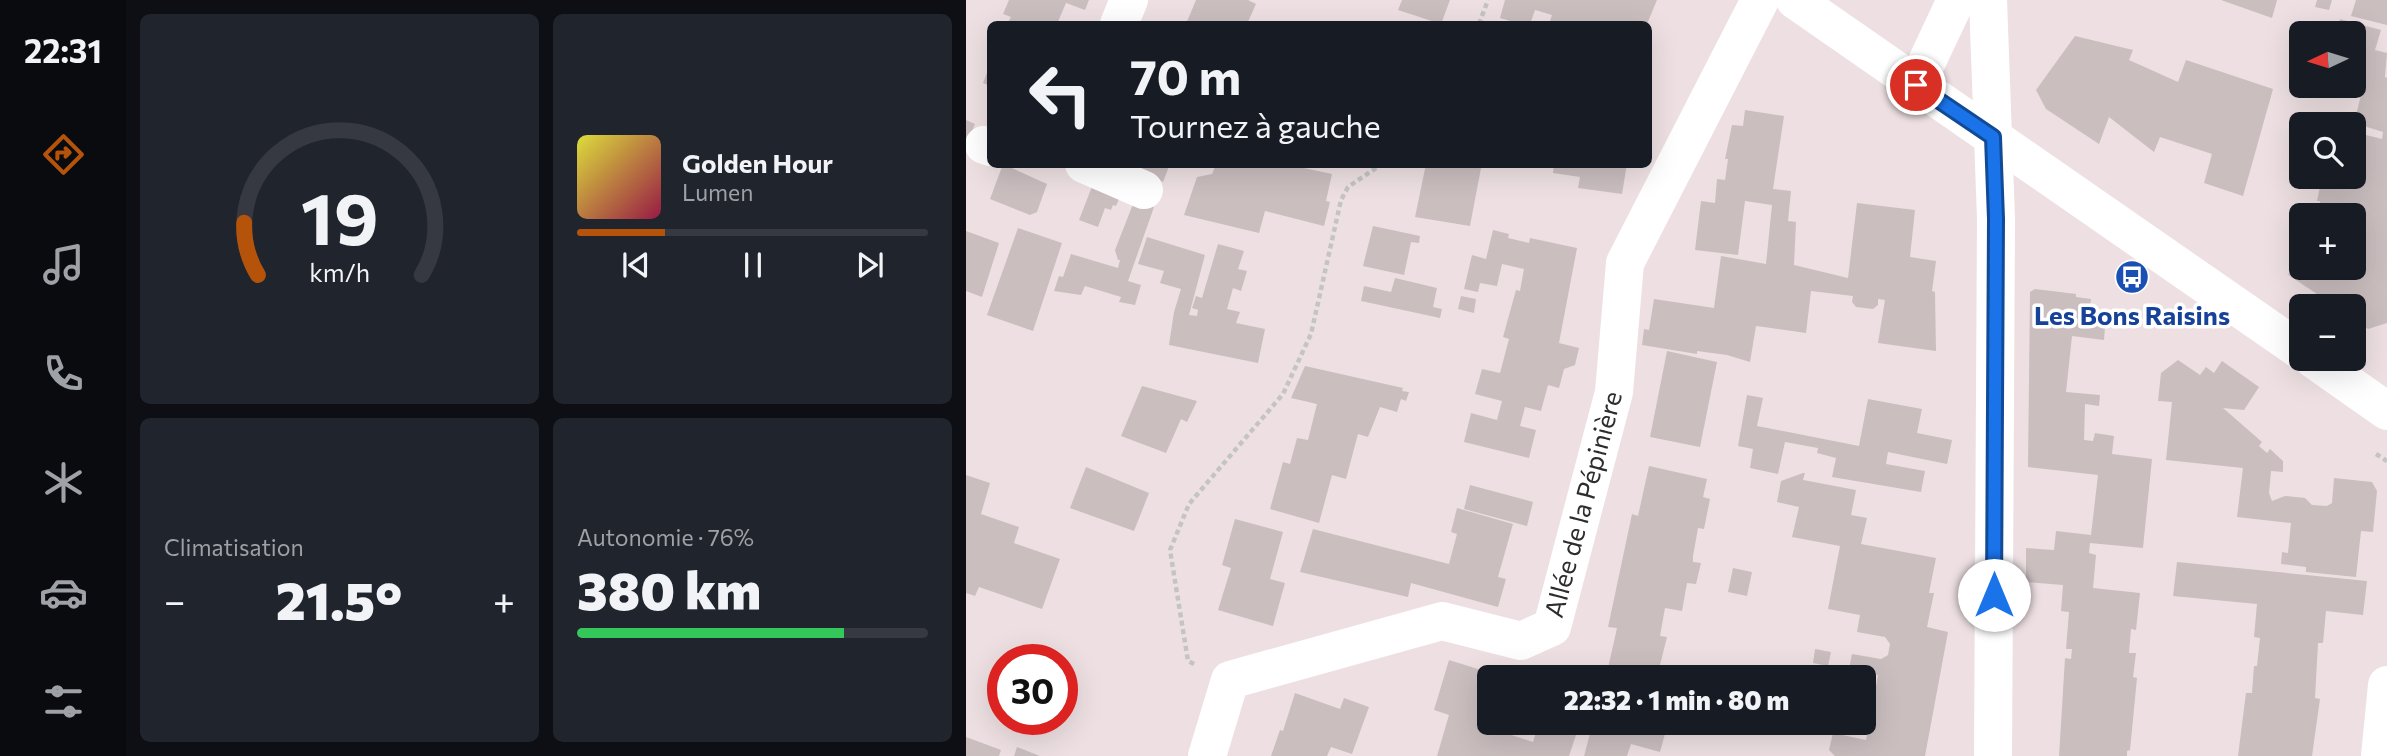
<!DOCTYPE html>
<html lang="fr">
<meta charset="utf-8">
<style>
body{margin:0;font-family:Commissioner,sans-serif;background:#20242c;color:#f1f3f6;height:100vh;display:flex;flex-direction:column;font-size:26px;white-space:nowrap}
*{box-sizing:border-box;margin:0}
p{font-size:23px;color:#9ea1a6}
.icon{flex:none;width:38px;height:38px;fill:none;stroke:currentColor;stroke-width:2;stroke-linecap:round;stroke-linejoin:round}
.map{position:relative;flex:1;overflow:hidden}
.drawer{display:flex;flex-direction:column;gap:14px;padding:14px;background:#0d0f14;width:840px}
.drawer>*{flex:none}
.top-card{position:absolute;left:21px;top:21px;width:665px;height:147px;border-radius:10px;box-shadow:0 7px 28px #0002;background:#171b24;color:#f1f3f6;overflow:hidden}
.needle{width:46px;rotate:266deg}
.tools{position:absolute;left:1323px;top:21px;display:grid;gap:14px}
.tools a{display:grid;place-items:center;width:77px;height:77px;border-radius:10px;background:#171b24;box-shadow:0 7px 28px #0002;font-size:35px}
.speed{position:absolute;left:21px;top:644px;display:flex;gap:14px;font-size:35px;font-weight:700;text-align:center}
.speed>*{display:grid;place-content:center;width:91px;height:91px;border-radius:50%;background:#171b24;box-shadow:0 7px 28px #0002;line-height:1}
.speed .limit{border:10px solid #d22;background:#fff;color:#111}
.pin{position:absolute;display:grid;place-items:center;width:60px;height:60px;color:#fff;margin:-30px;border:4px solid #fff;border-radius:50%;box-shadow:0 2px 7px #0007}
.me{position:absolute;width:77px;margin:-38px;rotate:0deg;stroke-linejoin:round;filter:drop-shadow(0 0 5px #0008)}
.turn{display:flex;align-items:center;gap:24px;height:147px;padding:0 28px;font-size:32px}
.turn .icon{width:91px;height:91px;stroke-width:2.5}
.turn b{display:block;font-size:49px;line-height:60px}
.big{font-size:52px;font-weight:800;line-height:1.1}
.drawer .widget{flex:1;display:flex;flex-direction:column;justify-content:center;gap:10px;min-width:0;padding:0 24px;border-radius:10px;background:#20242c}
.drawer .dial{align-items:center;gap:0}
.dial svg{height:182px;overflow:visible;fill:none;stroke:#363941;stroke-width:7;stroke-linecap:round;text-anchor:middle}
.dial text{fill:#f1f3f6;stroke:none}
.song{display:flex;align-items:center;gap:21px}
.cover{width:84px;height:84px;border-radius:10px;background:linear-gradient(135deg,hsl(60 70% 55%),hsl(340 70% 35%))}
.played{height:7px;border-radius:4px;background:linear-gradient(90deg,#b45309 25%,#363941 25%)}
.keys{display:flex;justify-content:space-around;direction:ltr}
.heat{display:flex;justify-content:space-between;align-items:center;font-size:38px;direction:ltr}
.charge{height:10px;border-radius:5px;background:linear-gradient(90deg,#34c759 76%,#363941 0)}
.drawer .tiles{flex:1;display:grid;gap:14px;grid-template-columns:repeat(2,1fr)}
.trip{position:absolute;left:511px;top:665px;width:399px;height:70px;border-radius:10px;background:#171b24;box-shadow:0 7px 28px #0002;font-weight:800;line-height:70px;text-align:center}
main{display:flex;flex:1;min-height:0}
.dock{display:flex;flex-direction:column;width:126px;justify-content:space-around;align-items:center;background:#090b0e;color:#9ea1a6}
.dock .icon{width:49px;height:49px}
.dock .active{color:#b45309}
.dock b{font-size:32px;color:#f1f3f6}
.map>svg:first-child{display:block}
</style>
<main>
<nav class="dock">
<b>22:31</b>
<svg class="icon active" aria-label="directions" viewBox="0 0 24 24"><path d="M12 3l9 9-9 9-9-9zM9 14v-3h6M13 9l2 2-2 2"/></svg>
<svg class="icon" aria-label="music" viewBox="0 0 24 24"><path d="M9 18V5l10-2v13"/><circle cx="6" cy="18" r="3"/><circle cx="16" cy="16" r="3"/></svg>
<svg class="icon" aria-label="phone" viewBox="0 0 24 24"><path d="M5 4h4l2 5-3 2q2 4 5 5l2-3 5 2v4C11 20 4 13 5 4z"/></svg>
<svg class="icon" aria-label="climate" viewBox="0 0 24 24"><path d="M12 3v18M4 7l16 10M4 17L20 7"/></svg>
<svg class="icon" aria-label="car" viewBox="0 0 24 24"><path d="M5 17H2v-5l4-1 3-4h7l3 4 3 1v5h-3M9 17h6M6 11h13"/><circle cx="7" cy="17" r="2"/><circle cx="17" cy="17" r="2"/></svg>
<svg class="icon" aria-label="filters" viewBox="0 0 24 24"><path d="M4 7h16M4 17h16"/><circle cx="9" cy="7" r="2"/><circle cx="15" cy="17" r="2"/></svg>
</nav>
<section class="drawer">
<div class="tiles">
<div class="widget dial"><svg viewBox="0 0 100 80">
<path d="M14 69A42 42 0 1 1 86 69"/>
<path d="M14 69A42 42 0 0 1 8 46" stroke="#b45309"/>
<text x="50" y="56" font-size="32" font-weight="700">19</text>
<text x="50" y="72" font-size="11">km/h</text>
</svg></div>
<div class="widget">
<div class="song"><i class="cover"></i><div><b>Golden Hour</b><p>Lumen</p></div></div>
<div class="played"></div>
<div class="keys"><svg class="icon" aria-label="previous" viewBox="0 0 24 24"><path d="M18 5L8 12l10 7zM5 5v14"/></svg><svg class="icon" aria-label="pause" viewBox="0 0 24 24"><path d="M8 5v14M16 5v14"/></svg><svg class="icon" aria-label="next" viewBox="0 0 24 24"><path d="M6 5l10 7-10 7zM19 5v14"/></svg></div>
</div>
<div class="widget"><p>Climatisation</p>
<div class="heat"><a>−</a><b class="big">21.5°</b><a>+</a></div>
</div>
<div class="widget"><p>Autonomie · 76%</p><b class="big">380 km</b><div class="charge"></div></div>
</div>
</section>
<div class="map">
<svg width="1421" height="756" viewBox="0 0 1421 756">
<rect width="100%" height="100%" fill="#eee0e2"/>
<g fill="#cabebf">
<path d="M43,0h80l-4,10 -19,-7 -9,21h-50l4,-7 -8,-3z"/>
<path d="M230,0h52l8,4 -9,20h-61z"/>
<path d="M436,0h48l-9,24 -43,-14z"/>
<path d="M539,0h152l-10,24h-98l3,-9 -17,-5 -5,14h-9l-21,-6z"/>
<path d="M1255,0h56l-5,18z"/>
<path d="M1351,0h15l-3,10 -14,-3z"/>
<path d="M1390,0h31v25l-36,-9z"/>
<path d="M1374,19l41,11 -6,20 12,3 -2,24 2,1v245l-19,6 -14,-10v-13h-19l-48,-32 22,3 1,-9h44v-53h-36l2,-14h-3l5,-24h32v-45l28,7 1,-7 -29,-9 7,-28 -19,-5 1,-4h11v-53h-18z"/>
<path d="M1109,36l58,14 -4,10 49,22 8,-22 87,29 -30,107 -39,-13 8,-29 -52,-17 -6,15 -45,-35 -10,27 -53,-35 -10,-19z"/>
<path d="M24,65v21l-7,-3z"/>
<path d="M779,110l39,6 -11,73 18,2 -3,30 8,1 -2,43 54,13 9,-75 58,7 -5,47 26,4 -4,30 3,1 1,59 -58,-8 7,-43 -7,-1v6l-5,4 -17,-2 -4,-5 1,-6 -42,-5 -5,42 -50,-7 -6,36 -23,-7 -30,-4v3l-55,-9 2,-16 5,1 5,-31 60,9 7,-52 45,8 6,-59 -27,-4 -7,54 -43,-5 6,-49 14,2 2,-24 8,1 3,-21h-3l7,-34 11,1z"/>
<path d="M0,120l9,4 -9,22z"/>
<path d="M37,164l44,20 -10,28 -7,3 -40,-16z"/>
<path d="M154,164h50l-7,18z"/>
<path d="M250,164h69l47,10 -6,27 4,1 -6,24 -59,-15 -6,22 -75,-18 13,-38 15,-3z"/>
<path d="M460,164h35l20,4 -11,58 -55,-9z"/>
<path d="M588,164h73l-5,30 -44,-6 2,-11 -27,-4z"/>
<path d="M127,184l28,10 -5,12 -3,-1 -2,5 -6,-2 -7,19 -19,-7z"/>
<path d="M169,199l19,8 -26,74 13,4 -6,20 -16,-3 2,-5 -36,-11 -4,9 -27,-4 5,-15 4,1 8,-23 47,14 2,-8h-2l-3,-10z"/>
<path d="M407,226l47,10 -1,7 -8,-1 -7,33 -41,-9z"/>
<path d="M52,228l44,15 -29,88 -46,-16z"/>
<path d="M527,230l16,4 -1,4 21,5 1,-5 47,10 -18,95 20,5 -4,17 -11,4 -5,19 -11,-3 -7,26 -16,-4 -5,19 16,4 -7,28 -65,-16 7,-29 26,7 5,-19 -27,-7 7,-25 18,4 9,-34 -6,-2 13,-47 4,1 4,-22 -22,-5 -5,22 -17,-3 -2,9 -14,-3 8,-34 14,4z"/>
<path d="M0,231l33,12 -17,54 -16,-6z"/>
<path d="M181,237l58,18 -16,60 8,1 1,-6 -6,-2 4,-12 6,2 16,-54 26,7 -6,18 9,2 -6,20 -8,-3 -6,21 13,3 -4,11 29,6 -7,34 -89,-18 5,-33 7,-23 -21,-6 4,-12 -26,-7z"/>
<path d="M429,278l42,10 -4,19 9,2 -2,9 -79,-17 3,-15 27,6z"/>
<path d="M1069,289l41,5v3l15,2 -1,9 3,1v2l13,2 -2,27 -32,-4 -6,56 34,3 -1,11 -14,-2 -1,36 9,1 2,-8 19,3 -2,18 40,5 -9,89 -53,-5 -1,10 7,2 -3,33 47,5 -4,37 -5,-1 -2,24h7l-3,24 4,1 -7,72 -3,1v5h-68l6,-98 6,1 1,-10h-6l3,-37 -8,-1 2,-26 -37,-3v-34l28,2 2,-19 35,4 7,-60 -70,-8 2,-175z"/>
<path d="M495,296l15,3 -2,14 -16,-4z"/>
<path d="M701,351l50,11 -17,85 -50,-10z"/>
<path d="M1212,360l22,15 6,-8 8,6 8,-12 37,26 -15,23 -21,-2 39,34 -3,4 8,7 3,-4 13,12v11l-12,-1 -2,22 3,8 13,-5 20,2 7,7 15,1 5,-3 2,-25 38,4 5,9 -4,41 -12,-1 -5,46 -50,-5v-5l-25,-3 1,-12 6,1 3,-30 -54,-6 6,-49 -77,-8 6,-58 -14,-1 3,-28z"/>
<path d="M339,366l98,22 -1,3 7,1 -3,9 -5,-2 -4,13 -17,-5 -12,30 -10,-3 -12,45 -14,-4 -13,48 -49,-14 13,-47 7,2 7,-26 11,2 9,-36 -26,-6z"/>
<path d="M176,386l55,15 -10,21 -6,-3 -15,34 -45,-17z"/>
<path d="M781,395l16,3 -6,28 102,20 9,-47 54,10 -5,24 35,7 -5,24 -59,-12 -2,12 39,7 -4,21 -89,-15 4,-19 -19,-5 1,-5 -33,-6 -7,32 -28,-6 3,-19 -15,-3z"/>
<path d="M683,466l58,13 -4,18 7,2 -6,30 -6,-1 -5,28v6l8,1 -5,21 -9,-1 -5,28 -17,-3 -5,28 7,1 -10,40h-51l11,-49 -9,-1 6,-28 18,-85 6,2z"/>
<path d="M120,467l63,26 -15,38 -64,-23z"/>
<path d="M837,473h2l-2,7 53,10 -5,25 16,3 -6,26 75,14 -7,35h5l-7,34 21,5 -23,124h-90l-6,-6 4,-17 33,7 12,-65 -29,-6 3,-15 29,5 7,-4 2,-11 -5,-7 -28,-5 3,-17 -32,-6 12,-63 -48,-9 7,-30 -22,-5 4,-21z"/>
<path d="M0,475l24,8 -9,31 38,13 -5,16 46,16 -18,50 -63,-22 -4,9 -9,-3z"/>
<path d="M504,485l63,17 -6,24 -63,-17z"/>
<path d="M491,508l56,16 -15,53 8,2 -8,28 -87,-24 -3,14 -108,-25 13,-43 136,35 8,-30 -6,-2z"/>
<path d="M269,519l48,13 -13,47 15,4 -12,43 -55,-16 13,-42 -9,-3z"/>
<path d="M1211,562l190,19 -4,34 -37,-4 -3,32h-5l-3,55 5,1 -8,57h-74l8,-63h6l2,-27h3l3,-28 -6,-1 3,-33 -84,-8z"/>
<path d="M767,568l19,4 -5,24 -19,-4z"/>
<path d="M849,649l16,3 -3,14 -15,-3z"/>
<path d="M483,660l45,14 -2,3h-3v11l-5,18 5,1v16h3l-2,5 43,14 6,-19h41l-11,33h-132l12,-41 -15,-5z"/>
<path d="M329,693l45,16 4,-11 25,9 -17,47 -21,-7 -4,9h-56l9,-26 3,1z"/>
<path d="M620,723h82l-8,29 -29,-8 -4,12h-43l7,-26z"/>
<path d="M0,737l35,13 -2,6h-33z"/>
<path d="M51,747l23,9h-26z"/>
</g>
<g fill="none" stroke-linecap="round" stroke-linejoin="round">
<g stroke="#c4c4c4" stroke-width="4.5" stroke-dasharray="5 3.5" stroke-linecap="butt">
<path d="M513,24l9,-24"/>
<path d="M1410,454l11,7"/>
<path d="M228,664l-6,-3 -18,-111 19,-46 94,-110 28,-60 30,-134 7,-13 34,-23"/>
</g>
<g stroke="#fff" stroke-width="38">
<path d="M1022,0l8,219 -3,537"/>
<path d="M153,24l10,-24"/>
<path d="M950,85l40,-85"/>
<path d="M18,145l6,2"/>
<path d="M118,164l60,26"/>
<path d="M241,756l23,-76 212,-59 79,20 31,-14 62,-235 11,-129 135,-263"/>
<path d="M1414,756l7,-71"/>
</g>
<g stroke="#fff" stroke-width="38">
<path d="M829,0l506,351"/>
<path d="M1347,359l74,52"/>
</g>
</g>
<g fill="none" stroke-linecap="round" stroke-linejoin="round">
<g stroke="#114b97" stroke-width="18">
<path id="route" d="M950,85l77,52 3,82 -2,376"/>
</g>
<use href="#route" stroke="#1a73e8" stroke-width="12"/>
</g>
<defs>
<g id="bus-disc" transform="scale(1.75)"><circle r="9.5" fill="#1a4fb4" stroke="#fff"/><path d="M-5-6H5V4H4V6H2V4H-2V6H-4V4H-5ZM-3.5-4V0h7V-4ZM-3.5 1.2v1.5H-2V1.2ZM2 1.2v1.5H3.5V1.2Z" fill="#fff"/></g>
</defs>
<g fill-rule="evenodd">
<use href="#bus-disc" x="1166" y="277"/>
</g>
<g text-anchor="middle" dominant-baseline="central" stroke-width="7" stroke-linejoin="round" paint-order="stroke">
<g font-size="26" font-weight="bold" fill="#164399" stroke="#fff">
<text x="1166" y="314">Les Bons Raisins</text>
</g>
<g font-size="26" fill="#2d2d2d" stroke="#fff">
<text transform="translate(616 504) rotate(-75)">Allée de la Pépinière</text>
</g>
</g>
</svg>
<div class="tools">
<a><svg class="needle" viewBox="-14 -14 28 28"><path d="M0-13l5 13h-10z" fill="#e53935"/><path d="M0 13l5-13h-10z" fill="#9ea1a6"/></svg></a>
<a><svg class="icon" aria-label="search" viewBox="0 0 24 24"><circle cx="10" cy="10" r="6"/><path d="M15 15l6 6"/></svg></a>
<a>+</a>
<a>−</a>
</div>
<div class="speed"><div class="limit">30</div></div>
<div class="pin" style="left:950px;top:85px;background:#d93025"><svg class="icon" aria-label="arrive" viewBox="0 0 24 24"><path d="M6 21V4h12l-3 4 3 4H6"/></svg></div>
<svg class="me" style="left:1028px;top:595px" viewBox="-20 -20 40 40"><circle r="19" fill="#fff"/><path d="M0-13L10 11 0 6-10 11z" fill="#1a73e8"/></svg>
<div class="trip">22:32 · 1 min · 80 m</div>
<div class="top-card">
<div class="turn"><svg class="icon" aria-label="left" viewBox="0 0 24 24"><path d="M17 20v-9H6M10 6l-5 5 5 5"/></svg><div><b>70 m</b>Tournez à gauche</div></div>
</div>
</div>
</main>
